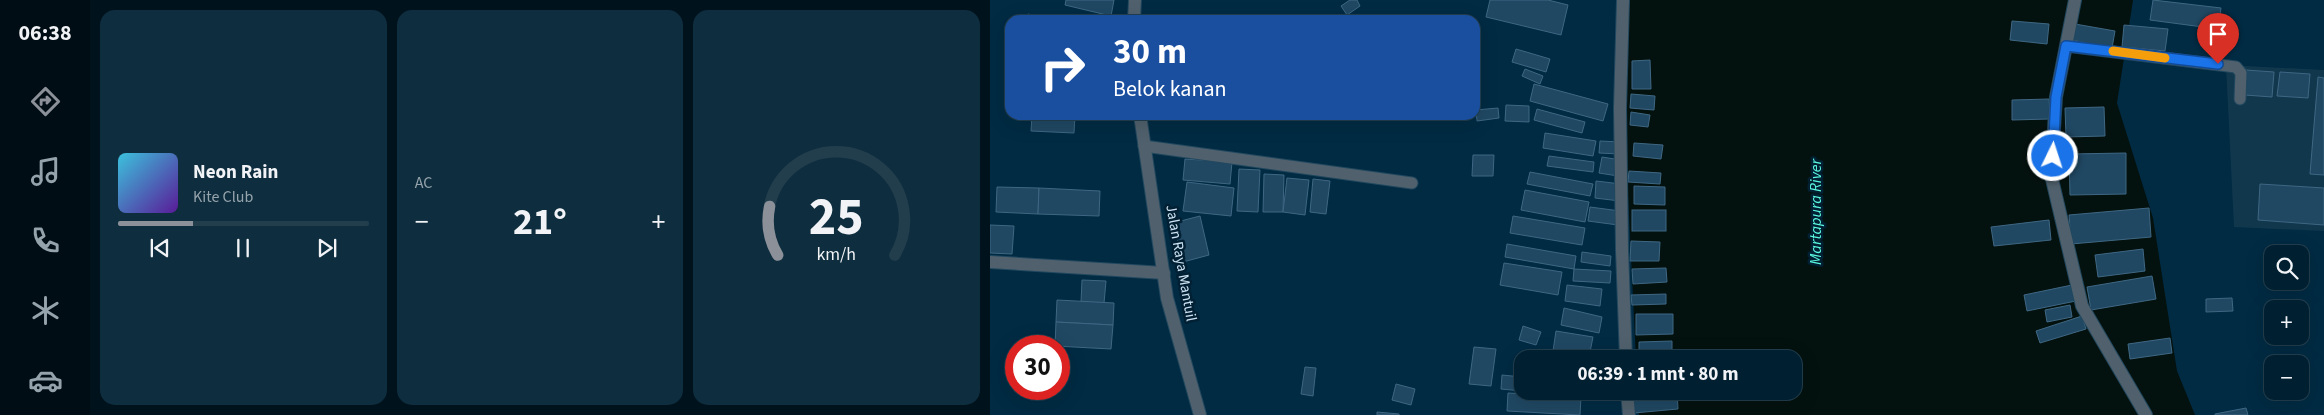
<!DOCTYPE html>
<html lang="id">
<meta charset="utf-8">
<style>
body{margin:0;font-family:"Source Sans 3",sans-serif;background:#0e2d3e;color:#f1f3f6;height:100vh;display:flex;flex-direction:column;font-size:19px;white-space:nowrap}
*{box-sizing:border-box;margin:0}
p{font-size:16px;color:#95a3ac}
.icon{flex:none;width:28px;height:28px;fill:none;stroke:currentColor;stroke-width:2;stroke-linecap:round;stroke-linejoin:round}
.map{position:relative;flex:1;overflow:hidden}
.details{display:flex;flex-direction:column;gap:10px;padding:10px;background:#00121c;width:900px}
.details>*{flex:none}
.banner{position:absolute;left:15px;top:15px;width:475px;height:105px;border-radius:15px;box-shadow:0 5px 20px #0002,0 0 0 1px #223e4d;background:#1a4fa0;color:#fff;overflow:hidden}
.tools{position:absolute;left:1274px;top:245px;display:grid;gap:10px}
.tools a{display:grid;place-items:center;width:45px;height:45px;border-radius:10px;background:#002032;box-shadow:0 5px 20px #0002,0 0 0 1px #223e4d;font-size:25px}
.speed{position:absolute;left:15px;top:335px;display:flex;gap:10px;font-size:25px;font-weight:700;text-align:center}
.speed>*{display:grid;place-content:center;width:65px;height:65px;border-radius:50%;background:#002032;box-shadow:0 5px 20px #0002,0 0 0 1px #223e4d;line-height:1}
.speed .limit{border:8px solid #d22;background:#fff;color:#111}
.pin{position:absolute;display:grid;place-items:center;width:42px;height:42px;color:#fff;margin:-51px -21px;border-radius:50% 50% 50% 0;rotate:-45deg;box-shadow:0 0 5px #0007}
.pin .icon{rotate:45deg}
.me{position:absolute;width:55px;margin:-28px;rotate:4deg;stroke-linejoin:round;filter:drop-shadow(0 0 4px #0008)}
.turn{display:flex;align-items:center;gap:18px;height:105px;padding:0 25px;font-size:22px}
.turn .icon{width:65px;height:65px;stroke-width:2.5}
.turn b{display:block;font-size:35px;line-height:42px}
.big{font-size:38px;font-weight:700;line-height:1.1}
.details .card{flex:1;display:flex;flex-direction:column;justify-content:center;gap:8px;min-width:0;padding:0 18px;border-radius:15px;background:#0e2d3e}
.details .dial{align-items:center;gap:0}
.dial svg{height:130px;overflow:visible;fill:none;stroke:#223e4d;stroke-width:7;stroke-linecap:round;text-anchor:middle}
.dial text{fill:#f1f3f6;stroke:none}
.song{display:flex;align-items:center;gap:15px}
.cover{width:60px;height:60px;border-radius:8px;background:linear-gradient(135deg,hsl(190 70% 55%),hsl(270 70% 35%))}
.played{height:5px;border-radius:2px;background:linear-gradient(90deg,#8c9099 30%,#223e4d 30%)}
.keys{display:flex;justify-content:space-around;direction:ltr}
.heat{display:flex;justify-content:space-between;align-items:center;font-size:28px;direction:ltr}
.details .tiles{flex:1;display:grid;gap:10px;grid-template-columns:repeat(3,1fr)}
.trip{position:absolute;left:524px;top:350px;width:288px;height:50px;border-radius:15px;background:#002032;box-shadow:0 5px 20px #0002,0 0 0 1px #223e4d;font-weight:700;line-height:50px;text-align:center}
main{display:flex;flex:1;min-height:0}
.menu{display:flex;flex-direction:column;width:90px;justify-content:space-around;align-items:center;background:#000d14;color:#95a3ac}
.menu .icon{width:35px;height:35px}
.menu .on{color:#8c9099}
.menu b{font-size:22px;color:#f1f3f6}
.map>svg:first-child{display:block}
</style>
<main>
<nav class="menu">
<b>06:38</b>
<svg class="icon on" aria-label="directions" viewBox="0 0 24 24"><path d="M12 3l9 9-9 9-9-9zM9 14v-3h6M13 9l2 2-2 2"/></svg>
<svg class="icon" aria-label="music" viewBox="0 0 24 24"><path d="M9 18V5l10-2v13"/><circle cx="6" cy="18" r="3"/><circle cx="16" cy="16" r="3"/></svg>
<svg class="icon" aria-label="phone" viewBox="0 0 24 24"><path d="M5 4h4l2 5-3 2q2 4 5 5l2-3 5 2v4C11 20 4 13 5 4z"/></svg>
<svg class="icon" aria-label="climate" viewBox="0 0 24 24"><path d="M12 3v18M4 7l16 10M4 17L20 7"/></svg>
<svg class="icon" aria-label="car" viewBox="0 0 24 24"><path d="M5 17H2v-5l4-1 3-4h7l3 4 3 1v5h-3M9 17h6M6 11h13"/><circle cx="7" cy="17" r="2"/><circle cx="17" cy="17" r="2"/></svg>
</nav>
<section class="details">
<div class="tiles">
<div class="card">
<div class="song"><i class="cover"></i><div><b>Neon Rain</b><p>Kite Club</p></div></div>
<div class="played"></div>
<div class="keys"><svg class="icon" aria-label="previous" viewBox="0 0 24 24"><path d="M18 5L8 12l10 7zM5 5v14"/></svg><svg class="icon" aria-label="pause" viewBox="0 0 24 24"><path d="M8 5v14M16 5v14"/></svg><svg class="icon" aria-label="next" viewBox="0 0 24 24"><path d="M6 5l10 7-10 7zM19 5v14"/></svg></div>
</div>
<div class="card"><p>AC</p>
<div class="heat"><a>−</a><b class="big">21°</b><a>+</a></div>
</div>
<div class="card dial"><svg viewBox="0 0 100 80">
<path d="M14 69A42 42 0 1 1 86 69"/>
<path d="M14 69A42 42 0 0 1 9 39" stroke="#8c9099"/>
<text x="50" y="56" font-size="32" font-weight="700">25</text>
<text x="50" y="72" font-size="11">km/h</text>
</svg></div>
</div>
</section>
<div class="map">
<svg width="1334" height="415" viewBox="0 0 1334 415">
<rect width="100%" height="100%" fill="#002b43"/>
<path fill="#11374d" d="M1236,65l98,5v161l-90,-4z"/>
<path fill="#04120f" d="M638,0h505l-16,103 36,115 24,153 18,44h-556l-2,-24h155v-32h-156l-11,-226z"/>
<g fill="#204863" stroke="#3f6783">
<path d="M76,0h48l-3,16 -46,-11z"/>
<path d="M360,0h7l3,6 -13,9 -6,-9z"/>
<path d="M500,0h58l20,5 -7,30 -75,-18z"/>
<path d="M1163,0l68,8 -3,21 -68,-9z"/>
<path d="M38,14l24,6h-25z"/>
<path d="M1022,21l37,3 -2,20 -37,-4z"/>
<path d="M1085,24l40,7 -3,17 -40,-8z"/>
<path d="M1134,25l44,4 -3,22 -43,-4z"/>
<path d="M526,49l34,10 -4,13 -34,-10z"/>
<path d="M660,60l1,29h-19v-28z"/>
<path d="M535,69l18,7 -3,8 -18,-8z"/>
<path d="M1256,70l28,2 -2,25 -27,-2z"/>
<path d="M1290,72l30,2 -2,24 -31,-2z"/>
<path d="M1328,77l6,1v97l-14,-1z"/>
<path d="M544,84l74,20 -5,17 -73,-20z"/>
<path d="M641,94l24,2 -1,14 -24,-2z"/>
<path d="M1059,99l1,20 -38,1v-20z"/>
<path d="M516,105l23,1v16l-24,-1z"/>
<path d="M1114,107l1,29 -39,1 -1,-29z"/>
<path d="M508,108l1,10 -22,3 -1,-11z"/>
<path d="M547,109l48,13 -3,11 -48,-13z"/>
<path d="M641,112l19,3 -2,12 -18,-2z"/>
<path d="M42,115h43l-1,18 -43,-2z"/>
<path d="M555,133l51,8 -3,15 -50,-8z"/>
<path d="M610,141l21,1 -1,12 -21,-1z"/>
<path d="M644,143l29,2 -2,14 -28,-3z"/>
<path d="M1136,153v41l-56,1 -1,-41z"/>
<path d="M483,155h21l-1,21h-21z"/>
<path d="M559,156l45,6 -1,10 -46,-6z"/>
<path d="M612,157l19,3 -3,16 -19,-3z"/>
<path d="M195,159l47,3 -2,22 -47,-4z"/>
<path d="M249,169l21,1 -2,42 -21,-1z"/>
<path d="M639,171l32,2 -1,11 -32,-2z"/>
<path d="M540,172l63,12 -3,12 -63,-12z"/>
<path d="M274,174l20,1 -1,37h-20z"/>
<path d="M297,178l22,2 -4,35 -22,-3z"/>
<path d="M323,179l17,2 -4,33 -16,-2z"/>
<path d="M606,181l25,3 -1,17 -25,-3z"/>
<path d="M197,182l47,6 -3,28 -48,-5z"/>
<path d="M1270,184l64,4v37l-66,-5z"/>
<path d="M644,186l31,1v18l-31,-1z"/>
<path d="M7,187l42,1 -1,26 -42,-2z"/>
<path d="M49,188l61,3 -1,25 -61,-2z"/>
<path d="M535,190l64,12 -4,20 -64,-12z"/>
<path d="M600,207l30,4 -2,14 -30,-4z"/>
<path d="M1159,208l2,29 -80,7 -2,-29z"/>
<rect x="642" y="210" width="34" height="21"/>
<path d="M210,216l9,39 -26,7 -10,-39z"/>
<path d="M523,216l72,12 -3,17 -72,-12z"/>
<path d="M1059,220l2,20 -57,6 -3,-19z"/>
<path d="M0,225l24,1 -2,28 -22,-1z"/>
<path d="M641,241l29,1 -1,19h-29z"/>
<path d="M517,244l69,12 -2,13 -69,-12z"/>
<path d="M1153,249l2,22 -47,6 -3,-22z"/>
<path d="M592,252l29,4 -1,10 -29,-4z"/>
<path d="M514,263l58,9 -4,23 -58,-10z"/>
<path d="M676,268l1,14 -34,2 -1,-15z"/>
<path d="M584,269l37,2 -1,12 -37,-2z"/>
<path d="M1162,276l4,23 -65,11 -4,-23z"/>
<path d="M92,280l24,1 -2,22 -23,-1z"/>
<path d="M577,285l35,4 -2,17 -35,-5z"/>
<path d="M1082,285l4,16 -49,10 -3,-16z"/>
<path d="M676,294v10l-34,1 -1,-10z"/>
<path d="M1242,298l1,13 -27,1v-13z"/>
<path d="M67,300l57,3 -1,22 -57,-3z"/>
<path d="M1080,305l2,12 -25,5 -2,-12z"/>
<path d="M574,308l38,9 -3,16 -38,-8z"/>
<path d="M646,314h37v20l-37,1z"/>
<path d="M1092,316l4,13 -46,14 -4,-12z"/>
<path d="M66,322l57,3 -2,24 -56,-3z"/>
<path d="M533,326l18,6 -5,13 -17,-5z"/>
<path d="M566,331l37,6 -4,20 -36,-6z"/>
<path d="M1180,338l2,15 -42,6 -2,-15z"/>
<path d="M682,341v13l-33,2v-14z"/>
<path d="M484,347l22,2 -5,37 -22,-2z"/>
<path d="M315,367l11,1 -3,28 -12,-2z"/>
<path d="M512,375l20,2v14l-21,-2z"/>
<path d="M406,384l19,5 -4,16 -19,-5z"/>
<path d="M643,391h44l1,18 -44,4z"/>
<path d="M518,393l73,4 -1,18 -73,-4z"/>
<path d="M1256,408l2,7h-33v-1z"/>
<path d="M387,412l22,2v1h-22z"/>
</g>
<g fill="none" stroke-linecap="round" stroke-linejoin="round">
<g stroke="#21485f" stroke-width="13">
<g id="service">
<path d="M1076,46l170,21 5,6 -1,26"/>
<path d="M154,146l268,37"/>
</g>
</g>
<g stroke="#21485f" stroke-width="14">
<g id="minor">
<path d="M633,0l-3,108 2,142 4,109"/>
<path d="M1085,0l-19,97 -5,78 31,131 64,109"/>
<path d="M0,262l174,11"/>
<path d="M637,391l2,24"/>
</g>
</g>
<g stroke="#21485f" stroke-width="14">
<g id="tertiary">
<path d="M144,20l1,-20"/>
<path d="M150,115l27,183 33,117"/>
</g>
</g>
<use href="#service" stroke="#50616d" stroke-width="11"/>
<use href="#minor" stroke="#50616d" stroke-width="12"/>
<use href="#tertiary" stroke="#50616d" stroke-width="12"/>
</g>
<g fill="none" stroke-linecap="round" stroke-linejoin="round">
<g stroke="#114b97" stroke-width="12">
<path id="route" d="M1063,156l3,-59 10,-51 152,18"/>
</g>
<use href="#route" stroke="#1a73e8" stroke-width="9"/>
<path stroke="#f59e0b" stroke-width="9" d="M1123,51l52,7"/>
</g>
<g text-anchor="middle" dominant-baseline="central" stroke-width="5" stroke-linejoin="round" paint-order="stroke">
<g font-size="15" fill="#cde3f3" stroke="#022033">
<text transform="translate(191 263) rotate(80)">Jalan Raya Mantuil</text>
</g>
<g font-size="16" font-style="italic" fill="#5bfae0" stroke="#022033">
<text transform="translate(826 212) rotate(-90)">Martapura River</text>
</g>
</g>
</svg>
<div class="tools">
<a><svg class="icon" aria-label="search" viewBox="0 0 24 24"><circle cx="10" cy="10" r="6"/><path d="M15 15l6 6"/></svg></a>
<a>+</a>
<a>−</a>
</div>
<div class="speed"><div class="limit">30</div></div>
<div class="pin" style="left:1228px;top:64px;background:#d93025"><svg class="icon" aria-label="arrive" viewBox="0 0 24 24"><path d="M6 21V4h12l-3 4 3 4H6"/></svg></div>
<svg class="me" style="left:1063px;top:156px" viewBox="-20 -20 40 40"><circle r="17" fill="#1a73e8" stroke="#fff" stroke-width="3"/><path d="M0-11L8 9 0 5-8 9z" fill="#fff"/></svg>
<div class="trip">06:39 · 1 mnt · 80 m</div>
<div class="banner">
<div class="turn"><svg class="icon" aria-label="right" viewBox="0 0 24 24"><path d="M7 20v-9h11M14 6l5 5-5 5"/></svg><div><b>30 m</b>Belok kanan</div></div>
</div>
</div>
</main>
